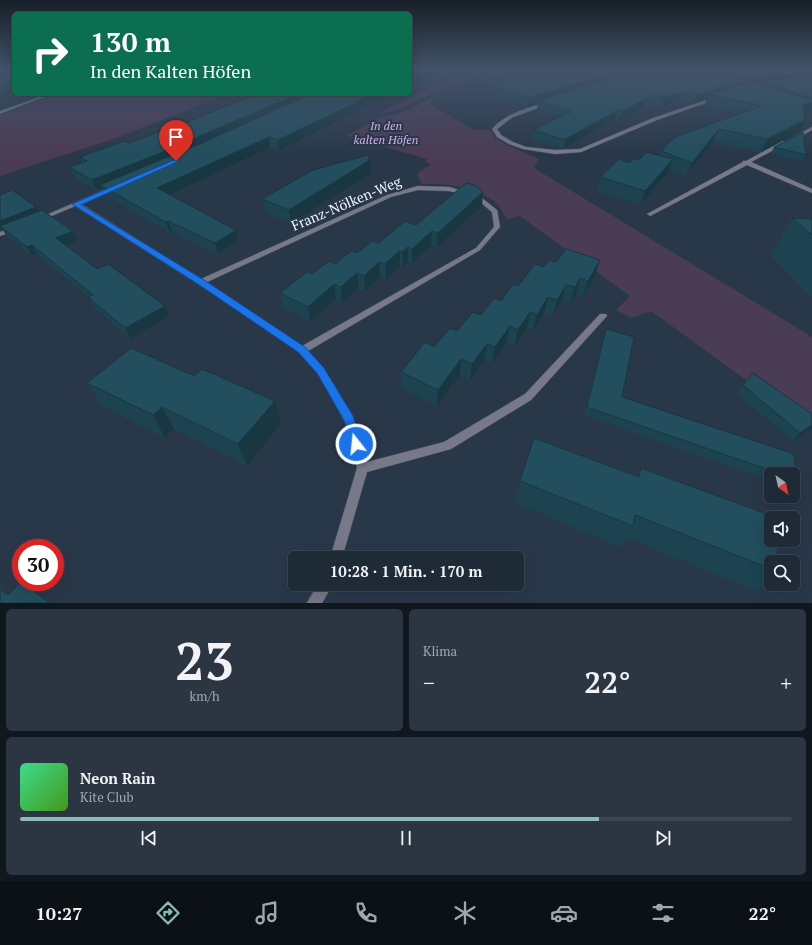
<!DOCTYPE html>
<html lang="de">
<meta charset="utf-8">
<style>
body{margin:0;font-family:"PT Serif",serif;background:#2c3642;color:#f1f3f6;height:100vh;display:flex;flex-direction:column;font-size:15px;white-space:nowrap}
*{box-sizing:border-box;margin:0}
p{font-size:13px;color:#a1a7ad}
.icon{flex:none;width:22px;height:22px;fill:none;stroke:currentColor;stroke-width:2;stroke-linecap:round;stroke-linejoin:round}
.map{position:relative;height:603px;overflow:hidden}
.drawer{display:flex;flex-direction:column;gap:6px;padding:6px;background:#11171e;flex:1}
.drawer>*{flex:none}
.banner{position:absolute;left:12px;top:12px;width:400px;height:84px;border-radius:6px;box-shadow:0 4px 16px #0002,0 0 0 1px #3c4652;background:#0b6e4f;color:#fff;overflow:hidden}
.needle{width:26px;rotate:147deg}
.buttons{position:absolute;left:764px;top:467px;display:grid;gap:8px}
.buttons a{display:grid;place-items:center;width:36px;height:36px;border-radius:6px;background:#1f2a37;box-shadow:0 4px 16px #0002,0 0 0 1px #3c4652;font-size:20px}
.speed{position:absolute;left:12px;top:539px;display:flex;gap:8px;font-size:20px;font-weight:700;text-align:center}
.speed>*{display:grid;place-content:center;width:52px;height:52px;border-radius:50%;background:#1f2a37;box-shadow:0 4px 16px #0002,0 0 0 1px #3c4652;line-height:1}
.speed .limit{border:6px solid #d22;background:#fff;color:#111}
.pin{position:absolute;display:grid;place-items:center;width:34px;height:34px;color:#fff;margin:-41px -17px;border-radius:50% 50% 50% 0;rotate:-45deg;box-shadow:0 0 4px #0007}
.pin .icon{rotate:45deg}
.me{position:absolute;width:44px;margin:-22px;rotate:344deg;stroke-linejoin:round;filter:drop-shadow(0 0 3px #0008)}
.turn{display:flex;align-items:center;gap:14px;height:84px;padding:0 12px;font-size:18px}
.turn .icon{width:52px;height:52px;stroke-width:2.5}
.turn b{display:block;font-size:28px;line-height:34px}
.big{font-size:30px;font-weight:600;line-height:1.1}
.drawer .tile{flex:1;display:flex;flex-direction:column;justify-content:center;gap:6px;min-width:0;padding:0 14px;border-radius:6px;background:#2c3642}
.drawer .dial{align-items:center;gap:0}
.dial b{font-size:52px;line-height:1}
.song{display:flex;align-items:center;gap:12px}
.cover{width:48px;height:48px;border-radius:6px;background:linear-gradient(135deg,hsl(150 70% 55%),hsl(100 70% 35%))}
.played{height:4px;border-radius:2px;background:linear-gradient(90deg,#8bbbb9 75%,#3c4652 75%)}
.keys{display:flex;justify-content:space-around;direction:ltr}
.heat{display:flex;justify-content:space-between;align-items:center;font-size:22px;direction:ltr}
.drawer .tiles{flex:1;display:grid;gap:6px;grid-template-columns:1fr 1fr}
.tile:last-child{grid-column:span 2}
.trip{position:absolute;left:288px;top:551px;width:236px;height:40px;border-radius:6px;background:#1f2a37;box-shadow:0 4px 16px #0002,0 0 0 1px #3c4652;font-weight:600;line-height:40px;text-align:center}
.tabs{display:flex;height:64px;justify-content:space-around;align-items:center;background:#0c1116;color:#a1a7ad}
.tabs .icon{width:28px;height:28px}
.tabs .current{color:#8bbbb9}
.tabs b{font-size:18px;color:#f1f3f6}
.map>svg:first-child{display:block}
</style>
<div class="map">
<svg width="812" height="603" viewBox="0 0 812 603">
<rect width="100%" height="100%" fill="#293849"/>
<g fill="#4a3c54">
<path d="M466,70l17,6 -49,17 -40,18 -16,3z"/>
<path d="M56,94h171l-111,44 -116,38v-61z"/>
<path d="M432,98l-2,5 4,3 39,24h17l5,8 10,6 34,15 -5,9 278,169v91l-161,-117 -19,7 -16,-8 14,-14 -110,-80 -13,3c-3,-4 -5,-9 -8,-13 -17,-19 -53,-23 -77,-22l-5,-10 14,-10 -6,-2 2,-3 -80,-23 30,-18 24,-5z"/>
</g>
<g fill="none" stroke-linecap="round" stroke-linejoin="round">
<path fill="#62888b" fill-rule="evenodd" d="M47,94h6l-53,20v-3z"/>
<g stroke="#495666" stroke-width="1">
<g id="street">
<path d="M713,98l4,1 -60,21 -76,32 -26,2 -32,-5 -14,-5 -12,-7 -5,-8c14,-16 36,-21 56,-27l2,1v1l-37,13 -16,12 4,6 12,7 13,5 29,3 25,-1 73,-31z"/>
<path d="M812,127v3l-16,9 -4,-1z"/>
<path d="M783,141l3,2 -1,1 -34,18 61,27v4l-65,-28 -95,50 -2,1 -3,-2 96,-52v-1h3z"/>
<path d="M114,186l3,2 -1,1 -35,15 120,75 186,-84 31,-9 31,1 29,8 19,15 3,17 -20,23 -172,101 15,17 30,48 14,46 77,-20 81,-48 75,-80h6l1,2 -76,84 -80,49 -84,23 -25,86h-12l27,-90 -13,-48 -27,-48 -18,-20 -101,-68 -123,-78 -33,14 -2,1 -3,-2zM418,190l31,1 25,6 18,15 2,15 -18,21 -174,98 -95,-64 184,-85z"/>
<path d="M14,227l3,2 -1,1 -16,6v-4z"/>
<path d="M318,584h15l-11,19h-15z"/>
</g>
</g>
<use href="#street" fill="#777989" fill-rule="evenodd"/>
</g>
<g fill="#1d4350">
<path d="M0,70h14l-1,23 -13,-1z"/>
<path d="M410,70h402v38h-1l-3,4 -3,2 -6,18 -38,20 -48,-11 -27,35 -17,-7 -1,4 -28,32 -44,-14 4,-14 30,-14 9,-3 21,-4 1,-5 79,-37 -36,-8 3,-7 -13,4 -15,-3 -18,6 -10,-3 -2,5 -4,-1 -26,13 -4,-1 -51,29h-5l-28,-9 2,-9 27,-14 -23,-6 1,-7 -10,4 -40,-13 1,-8 5,-2 -56,-13z"/>
<path d="M350,115l-71,35 -9,-3 -101,48 67,35 3,11 -21,13 -46,-22 -2,1 -65,-38 -3,-7 -5,2 -23,-13 -5,-10 13,-5 -2,-5 49,-14 39,-13z"/>
<path d="M774,147l32,8 -4,6 -31,-7z"/>
<path d="M370,160l1,13 -80,50 -26,-10 -3,-14z"/>
<path d="M0,195l38,16 39,29 -11,6 31,23 68,37 4,10 -39,23 -36,-32 -5,-10 -52,-43 -5,2 -26,-21 -4,-6 -2,1z"/>
<path d="M482,206l-45,41 -6,-2 -19,18 -4,-1 -5,5 -3,-1 -14,13 -6,-2 -15,14 -6,-3 -17,14 -6,-3 -26,23 -27,-14 -3,-15 32,-19 67,-31z"/>
<path d="M792,218l20,1v78h-1l-41,-42z"/>
<path d="M600,260l-5,15 -12,22 -7,-3 -6,9 -8,-3 -9,16 -9,-3 -11,18 -6,-3 -12,18 -8,-4 -15,21 -8,-3 -14,20 -10,-5 -23,31 -36,-18v-16l33,-25 23,-16 44,-30 17,-15 26,-19 12,-5z"/>
<path d="M606,329l28,8 -12,60 172,57 3,26 -4,3v-9h-22v7l-187,-66 19,-78z"/>
<path d="M87,383l194,40 -34,43 -73,-37 -9,9 -63,-32z"/>
<path d="M743,385l69,29v14l-19,13 -56,-48z"/>
<path d="M641,468l130,94v17l-15,12 -130,-54 -6,10 -106,-45 6,-21 116,-5z"/>
</g>
<g fill="#183741">
<path d="M426,70h12v1l-28,14v-8z"/>
<path d="M624,70h26l-111,31 -1,2 -10,4 1,-9 72,-22z"/>
<path d="M812,71v7l-49,4 -1,3 -14,1 4,-8z"/>
<path d="M742,81l-4,8 -30,5 -1,5 -13,4 3,-8z"/>
<path d="M14,82v11h-1l-4,-9z"/>
<path d="M682,92l-3,8 -18,6 3,-9z"/>
<path d="M298,94h20l-218,91 2,3 -5,2 -5,-10z"/>
<path d="M372,94h16l-38,21 -71,35 -1,-10z"/>
<path d="M648,98l-3,9 -26,13 3,-9z"/>
<path d="M812,102v3l-4,7 -11,5 6,-12z"/>
<path d="M618,110l-3,9 -51,29 2,-9z"/>
<path d="M805,120l-6,12 -38,20 6,-13z"/>
<path d="M719,129l-6,12 -27,35 6,-13z"/>
<path d="M269,137l1,10 -109,52 -4,-11z"/>
<path d="M673,159l-5,14 -28,32 5,-14z"/>
<path d="M370,160l1,13 -80,50 -2,-13z"/>
<path d="M483,192l-1,14 -45,41 1,-14z"/>
<path d="M36,207l4,7 -40,12 2,3 -2,1v-9z"/>
<path d="M168,221l4,11 -2,1 -4,-11z"/>
<path d="M236,230l3,11 -21,13 -3,-11z"/>
<path d="M73,231l4,9 -16,8 -5,-10z"/>
<path d="M432,231l-1,14 -19,18v-14z"/>
<path d="M32,245l5,9 -5,2 -5,-9z"/>
<path d="M408,247v15l-5,5 -1,-15z"/>
<path d="M400,251v15l-14,13 -1,-15z"/>
<path d="M600,260l-5,15 -12,22 5,-16z"/>
<path d="M379,262l1,15 -15,14 -1,-15z"/>
<path d="M357,273l2,15 -17,14 -1,-15z"/>
<path d="M580,278l-4,16 -6,9 5,-16z"/>
<path d="M334,284l2,15 -26,23 -2,-15z"/>
<path d="M566,285l-4,15 -9,16 4,-16z"/>
<path d="M548,297l-4,16 -11,18 4,-16z"/>
<path d="M165,306l4,10 -39,23 -5,-11z"/>
<path d="M530,312l-3,16 -12,18 3,-16z"/>
<path d="M510,326l-3,16 -15,21 3,-16z"/>
<path d="M487,344l-3,16 -14,20 2,-16z"/>
<path d="M461,359l-1,16 -23,31 1,-16z"/>
<path d="M275,401l6,22 -34,43 -9,-22z"/>
<path d="M162,407l12,22 -9,9 -12,-23z"/>
<path d="M812,425v3l-19,13 7,-8z"/>
</g>
<g fill="#224e5d" stroke="#183741">
<path d="M0,70h14v12l-5,2 -9,-1z"/>
<path d="M410,70h16l-16,7z"/>
<path d="M467,70h157l-23,6 -72,22 -40,-12 17,-8z"/>
<path d="M643,70h65l34,11 -45,14 -15,-3 -18,5 -10,-2 -2,4 -4,-1 -26,13 -4,-1 -52,29h-5l-28,-9 39,-19 -33,-10 51,-17z"/>
<path d="M724,70h88v1l-60,7z"/>
<path d="M812,75v23l-49,-16z"/>
<path d="M753,82l59,18v2l-9,3 2,15 -38,19 -48,-10 -27,34 -31,-12 14,-14 86,-31 -53,-12z"/>
<path d="M256,94h42l-140,60 -66,26 -23,-13 18,-6 -7,-4 44,-16 5,2 37,-14 2,1z"/>
<path d="M311,94h61l-23,12 -71,34 -9,-3 -112,51 79,42 -21,13 -47,-22 -2,1 -66,-37 104,-43z"/>
<path d="M803,132l3,23 -32,-8z"/>
<path d="M646,152l27,7 -28,32 -45,-14 19,-18 11,4 4,-5 5,2z"/>
<path d="M368,155l2,5 -81,50 -27,-11 51,-29z"/>
<path d="M466,183l9,2 8,7 -45,41 -6,-2 -20,18 -4,-2 -6,5 -2,-1 -15,13 -6,-2 -15,14 -7,-3 -16,14 -7,-3 -26,23 -28,-14 27,-21 5,2 17,-13 6,3 16,-13 6,2 15,-12 7,2 26,-22 11,4z"/>
<path d="M12,190l24,17 -36,14v-26z"/>
<path d="M42,210l31,21 -17,7 41,31 11,-5 57,42 -40,22 -37,-31 5,-2 -61,-50 -5,2 -27,-21z"/>
<path d="M792,218l20,1v16z"/>
<path d="M566,249l34,11 -12,21 -8,-3 -5,9 -9,-2 -9,15 -9,-3 -11,18 -7,-3 -12,18 -8,-4 -15,21 -8,-3 -15,20 -11,-5 -23,31 -37,-18 24,-30 9,5 16,-19 7,3 16,-19 8,3 13,-17 7,3 12,-17 5,2 17,-22 9,3 5,-7 7,2z"/>
<path d="M606,329l28,8 -12,60 172,57 3,26 -4,-2v-4h-12l-194,-67z"/>
<path d="M131,348l63,28 8,-7 73,32 -37,43 -76,-37 -9,8 -66,-32z"/>
<path d="M753,373l59,41v11l-12,8 -57,-48z"/>
<path d="M534,438l105,39 2,-9 134,49v1h-4v22h6l1,22h-7v7l-136,-54 -2,11 -113,-45z"/>
<path d="M21,582l29,21h-50v-14l8,6z"/>
</g>
<linearGradient id="sky" x2="0" y2="1"><stop stop-color="#171f28"/><stop offset="0.45" stop-color="#43536a"/><stop offset="1" stop-color="#43536a" stop-opacity="0"/></linearGradient>
<rect width="812" height="154" fill="url(#sky)"/>
<path fill="#1a73e8" stroke="#114b97" d="M174,160l5,1 -98,44 123,75 101,67 19,21 29,48 9,28 -2,4 -4,1 -4,-1 -8,-28 -27,-47 -19,-21 -100,-68 -126,-80z"/>
<g text-anchor="middle" dominant-baseline="central" stroke-width="4" stroke-linejoin="round" paint-order="stroke">
<g font-size="12" font-style="italic" fill="#d1b0e8" stroke="#293849">
<text x="386" y="125">In den<tspan x="386" dy="14">kalten Höfen</tspan></text>
</g>
<g font-size="14" fill="#eff6ff" stroke="#293849">
<text transform="translate(346 203) rotate(-23)">Franz-Nölken-Weg</text>
</g>
</g>
</svg>
<div class="buttons">
<a><svg class="needle" viewBox="-14 -14 28 28"><path d="M0-13l5 13h-10z" fill="#e53935"/><path d="M0 13l5-13h-10z" fill="#a1a7ad"/></svg></a>
<a><svg class="icon" aria-label="sound" viewBox="0 0 24 24"><path d="M4 9h4l5-4v14l-5-4H4zM17 9q2 3 0 6"/></svg></a>
<a><svg class="icon" aria-label="search" viewBox="0 0 24 24"><circle cx="10" cy="10" r="6"/><path d="M15 15l6 6"/></svg></a>
</div>
<div class="speed"><div class="limit">30</div></div>
<div class="pin" style="left:176px;top:161px;background:#d93025"><svg class="icon" aria-label="arrive" viewBox="0 0 24 24"><path d="M6 21V4h12l-3 4 3 4H6"/></svg></div>
<svg class="me" style="left:356px;top:444px" viewBox="-20 -20 40 40"><circle r="17" fill="#1a73e8" stroke="#fff" stroke-width="3"/><path d="M0-11L8 9 0 5-8 9z" fill="#fff"/></svg>
<div class="trip">10:28 · 1 Min. · 170 m</div>
<div class="banner">
<div class="turn"><svg class="icon" aria-label="right" viewBox="0 0 24 24"><path d="M7 20v-9h11M14 6l5 5-5 5"/></svg><div><b>130 m</b>In den Kalten Höfen</div></div>
</div>
</div>
<section class="drawer">
<div class="tiles">
<div class="tile dial"><b>23</b><p>km/h</p></div>
<div class="tile"><p>Klima</p>
<div class="heat"><a>−</a><b class="big">22°</b><a>+</a></div>
</div>
<div class="tile">
<div class="song"><i class="cover"></i><div><b>Neon Rain</b><p>Kite Club</p></div></div>
<div class="played"></div>
<div class="keys"><svg class="icon" aria-label="previous" viewBox="0 0 24 24"><path d="M18 5L8 12l10 7zM5 5v14"/></svg><svg class="icon" aria-label="pause" viewBox="0 0 24 24"><path d="M8 5v14M16 5v14"/></svg><svg class="icon" aria-label="next" viewBox="0 0 24 24"><path d="M6 5l10 7-10 7zM19 5v14"/></svg></div>
</div>
</div>
</section>
<nav class="tabs">
<b>10:27</b>
<svg class="icon current" aria-label="directions" viewBox="0 0 24 24"><path d="M12 3l9 9-9 9-9-9zM9 14v-3h6M13 9l2 2-2 2"/></svg>
<svg class="icon" aria-label="music" viewBox="0 0 24 24"><path d="M9 18V5l10-2v13"/><circle cx="6" cy="18" r="3"/><circle cx="16" cy="16" r="3"/></svg>
<svg class="icon" aria-label="phone" viewBox="0 0 24 24"><path d="M5 4h4l2 5-3 2q2 4 5 5l2-3 5 2v4C11 20 4 13 5 4z"/></svg>
<svg class="icon" aria-label="climate" viewBox="0 0 24 24"><path d="M12 3v18M4 7l16 10M4 17L20 7"/></svg>
<svg class="icon" aria-label="car" viewBox="0 0 24 24"><path d="M5 17H2v-5l4-1 3-4h7l3 4 3 1v5h-3M9 17h6M6 11h13"/><circle cx="7" cy="17" r="2"/><circle cx="17" cy="17" r="2"/></svg>
<svg class="icon" aria-label="filters" viewBox="0 0 24 24"><path d="M4 7h16M4 17h16"/><circle cx="9" cy="7" r="2"/><circle cx="15" cy="17" r="2"/></svg>
<b>22°</b>
</nav>
